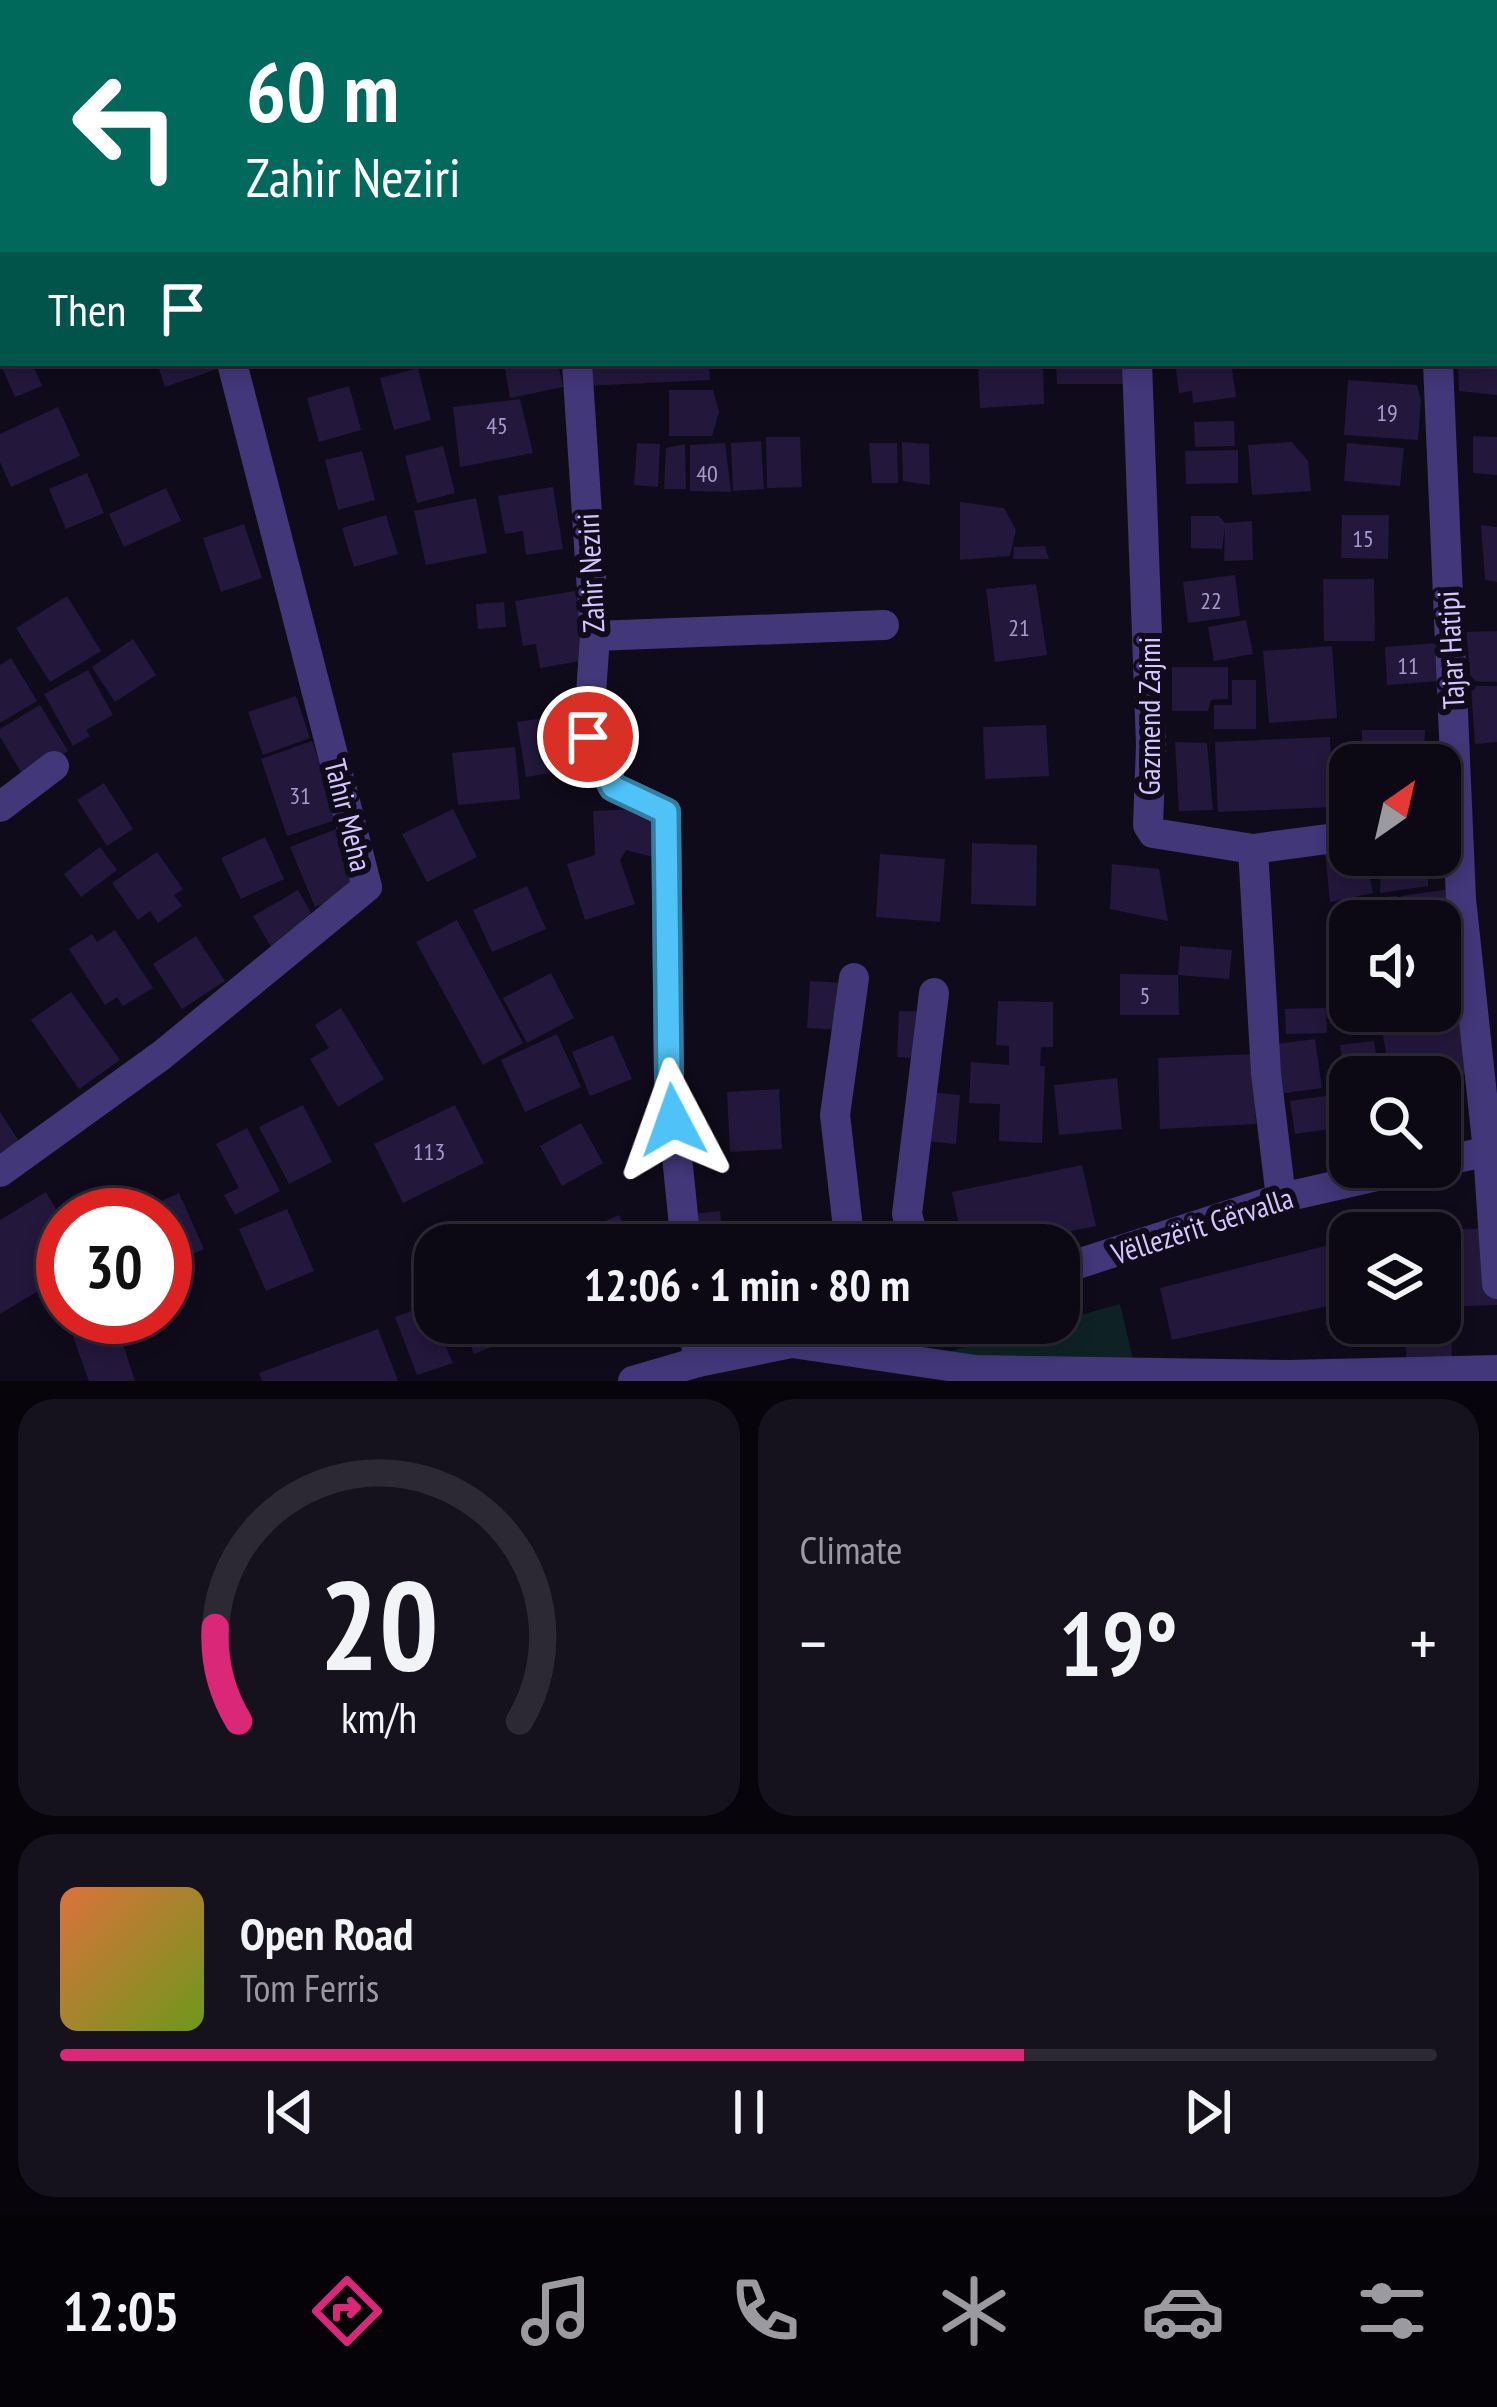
<!DOCTYPE html>
<meta charset="utf-8">
<style>
body{margin:0;font-family:"PT Sans Narrow",sans-serif;background:#15111d;color:#f1f3f6;height:100vh;display:flex;flex-direction:column;font-size:45px;white-space:nowrap}
*{box-sizing:border-box;margin:0}
p{font-size:39px;color:#9a9aa0}
.icon{flex:none;width:66px;height:66px;fill:none;stroke:currentColor;stroke-width:2;stroke-linecap:round;stroke-linejoin:round}
.map{position:relative;height:1381px;overflow:hidden}
.drawer{display:flex;flex-direction:column;gap:18px;padding:18px;background:#07040b;flex:1}
.drawer>*{flex:none}
.top-card{position:absolute;left:0px;top:0px;width:1497px;height:366px;box-shadow:0 6px 18px #0003,0 0 0 3px #2c2934;background:#00695c;color:#fff;overflow:hidden}
.needle{width:78px;rotate:34deg}
.fabs{position:absolute;left:1329px;top:744px;display:grid;gap:24px}
.fabs a{display:grid;place-items:center;width:132px;height:132px;border-radius:24px;background:#0c0814;box-shadow:0 6px 18px #0003,0 0 0 3px #2c2934;font-size:60px}
.speed{position:absolute;left:36px;top:1188px;display:flex;gap:24px;font-size:60px;font-weight:700;text-align:center}
.speed>*{display:grid;place-content:center;width:156px;height:156px;border-radius:50%;background:#0c0814;box-shadow:0 6px 18px #0003,0 0 0 3px #2c2934;line-height:1}
.speed .limit{border:18px solid #d22;background:#fff;color:#111}
.pin{position:absolute;display:grid;place-items:center;width:102px;height:102px;color:#fff;margin:-51px;border:6px solid #fff;border-radius:50%;box-shadow:0 3px 12px #0007}
.me{position:absolute;width:132px;margin:-66px;rotate:356deg;stroke-linejoin:round;filter:drop-shadow(0 0 9px #0008)}
.turn{display:flex;align-items:center;gap:42px;height:252px;padding:0 48px;font-size:54px}
.turn .icon{width:156px;height:156px;stroke-width:2.5}
.turn b{display:block;font-size:84px;line-height:102px}
.then{display:flex;align-items:center;height:114px;padding:0 48px;background:#0003;gap:24px;font-size:45px}
.big{font-size:90px;font-weight:800;line-height:1.1}
.drawer .tile{flex:1;display:flex;flex-direction:column;justify-content:center;gap:18px;min-width:0;padding:0 42px;border-radius:36px;background:#15111d}
.drawer .dial{align-items:center;gap:0}
.dial svg{height:312px;overflow:visible;fill:none;stroke:#2c2934;stroke-width:7;stroke-linecap:round;text-anchor:middle}
.dial text{fill:#f1f3f6;stroke:none}
.song{display:flex;align-items:center;gap:36px}
.cover{width:144px;height:144px;border-radius:18px;background:linear-gradient(135deg,hsl(20 70% 55%),hsl(80 70% 35%))}
.played{height:12px;border-radius:6px;background:linear-gradient(90deg,#db2777 70%,#2c2934 70%)}
.keys{display:flex;justify-content:space-around;direction:ltr}
.heat{display:flex;justify-content:space-between;align-items:center;font-size:66px;direction:ltr}
.drawer .tiles{flex:1;display:grid;gap:18px;grid-template-columns:1fr 1fr}
.tile:last-child{grid-column:span 2}
.trip{position:absolute;left:414px;top:1224px;width:666px;height:120px;border-radius:36px;background:#0c0814;box-shadow:0 6px 18px #0003,0 0 0 3px #2c2934;font-weight:800;line-height:120px;text-align:center}
.menu{display:flex;height:192px;justify-content:space-around;align-items:center;background:#050308;color:#9a9aa0}
.menu .icon{width:84px;height:84px}
.menu .active{color:#db2777}
.menu b{font-size:54px;color:#f1f3f6}
.map>svg:first-child{display:block}
</style>
<div class="map">
<svg width="1497" height="1381" viewBox="0 0 1497 1381">
<rect width="100%" height="100%" fill="#100b1b"/>
<path fill="#0e2225" d="M1120,1304l18,77 -198,-27z"/>
<g fill="#23173b">
<path d="M0,363h32l10,23 -27,11z"/>
<path d="M157,363h58l2,6 -52,18z"/>
<path d="M538,363h20l5,24 -53,11 -5,-29z"/>
<path d="M583,363h126l1,17 -126,6z"/>
<path d="M978,363h65l1,41 -64,4z"/>
<path d="M1056,363h70v21h-69z"/>
<path d="M1175,363h56l5,34 -43,6 -1,-12 -13,2z"/>
<path d="M1458,363h39v32l-38,-4z"/>
<path d="M418,368l13,52 -37,10 -14,-52z"/>
<path d="M1348,380l69,5 4,15 -3,40 -74,-5z"/>
<path d="M349,386l12,44 -42,12 -12,-44z"/>
<path d="M669,390h44l6,22 -7,24h-43z"/>
<path d="M520,399l13,54 -73,14 -7,-60z"/>
<path d="M58,407l22,49 -69,31 -11,-25v-28z"/>
<path d="M1234,421l1,25 -40,1 -1,-25z"/>
<path d="M1473,436l24,1v38l-24,-2z"/>
<path d="M766,437h34l2,50 -35,1z"/>
<path d="M761,441l3,48 -31,2 -2,-48z"/>
<path d="M902,442l27,2 1,41 -27,-4z"/>
<path d="M1292,442l16,19 3,30 -59,4 -4,-50z"/>
<path d="M637,443l23,1 -2,43 -24,-2z"/>
<path d="M725,443l6,49 -41,-1v-46z"/>
<path d="M869,443h28l1,40h-26z"/>
<path d="M1347,443l57,5 -4,38 -56,-5z"/>
<path d="M685,444l1,45h-22l2,-41z"/>
<path d="M443,446l12,47 -38,10 -12,-47z"/>
<path d="M1238,450v33l-52,1 -1,-33z"/>
<path d="M362,451l13,49 -37,10 -13,-50z"/>
<path d="M87,473l17,40 -38,16 -17,-40z"/>
<path d="M553,487l10,62 -37,6 -3,-24 -18,3 -7,-38z"/>
<path d="M166,488l15,33 -57,26 -15,-33z"/>
<path d="M476,498l11,55 -61,12 -12,-54z"/>
<path d="M960,502l44,6 12,22 -6,26 -50,4z"/>
<path d="M386,515l12,39 -44,13 -12,-39z"/>
<path d="M1342,515h47l-1,44 -47,-1z"/>
<path d="M1191,516h28l6,7 27,-2 1,39 -29,1 1,-34 -3,22 -31,-1z"/>
<path d="M244,524l18,54 -41,14 -18,-54z"/>
<path d="M1481,525l16,2v55l-12,-2z"/>
<path d="M1045,546l4,13h-36l1,-12z"/>
<path d="M1235,575l5,41 -52,7 -5,-41z"/>
<path d="M1323,579h51l1,62h-51z"/>
<path d="M1036,584l11,71 -52,7 -9,-73z"/>
<path d="M575,591l12,69 -47,8 -4,-24 -13,2 -8,-45z"/>
<path d="M67,596l34,55 -51,31 -34,-54z"/>
<path d="M504,602l2,25 -28,2 -2,-25z"/>
<path d="M1246,620l7,34 -39,7 -6,-34z"/>
<path d="M1497,631v51l-26,-1 -5,-49z"/>
<path d="M133,639l23,36 -41,27 -23,-35z"/>
<path d="M1438,643l3,38 -54,4 -2,-38z"/>
<path d="M1332,646l5,72 -68,5 -6,-72z"/>
<path d="M11,658l26,43 -37,22v-58z"/>
<path d="M1172,667h56v32l-17,1 -3,11h-36z"/>
<path d="M88,670l25,45 -27,15 4,6 -17,10 -29,-52z"/>
<path d="M1232,680h24v49h-42v-24h18z"/>
<path d="M1471,686h26v56l-22,2z"/>
<path d="M296,696l14,42 -47,17 -15,-43z"/>
<path d="M40,705l28,46 -44,26 -24,-40v-8z"/>
<path d="M571,714l9,54 -54,9 -9,-55z"/>
<path d="M1046,725l3,51 -64,3 -2,-52z"/>
<path d="M1362,730h63l-1,35h-62z"/>
<path d="M1330,737l3,70 -115,5 -3,-70z"/>
<path d="M312,741l27,78 -52,17 -26,-77z"/>
<path d="M1175,742l32,1 6,67 -34,1z"/>
<path d="M515,747l5,52 -62,6 -6,-52z"/>
<path d="M104,783l29,46 -26,17 -30,-46z"/>
<path d="M453,809l24,48 -50,25 -25,-48z"/>
<path d="M645,809l13,27 -5,21 -27,-7 -6,10 15,44 -50,16 -18,-56 28,-9 -2,-44z"/>
<path d="M339,828l24,60 -48,19 -25,-60z"/>
<path d="M265,837l19,42 -43,20 -20,-41z"/>
<path d="M972,843l65,2 -1,61 -65,-2z"/>
<path d="M1350,846v9h15l8,38 -43,9 -5,-50z"/>
<path d="M100,847l17,23 -36,27 -17,-23z"/>
<path d="M157,852l26,37 -9,6 8,11 -24,17 -8,-12 -12,9 -26,-37z"/>
<path d="M880,854l65,5 -5,63 -64,-5z"/>
<path d="M1376,855h52v31l-48,7 1,-27z"/>
<path d="M1112,864l47,5 9,52 -58,-12z"/>
<path d="M527,886l19,43 -54,23 -19,-42z"/>
<path d="M1450,889l8,42 -18,2v-12h-34l-5,-25z"/>
<path d="M298,890l24,42 -45,25 -24,-41z"/>
<path d="M1397,896l3,21 -23,1 -5,-20z"/>
<path d="M457,920l66,123 -40,22 -67,-123z"/>
<path d="M115,930l38,58 -30,18 -6,-9 -12,8 -36,-56 23,-15 5,8z"/>
<path d="M196,936l29,45 -43,28 -29,-45z"/>
<path d="M1180,946l52,4 -3,29 -51,-4z"/>
<path d="M551,973l23,45 -47,25 -24,-45z"/>
<path d="M1120,974l58,1 1,40h-59z"/>
<path d="M810,981l34,2 -2,47 -35,-2z"/>
<path d="M71,992l49,68 -41,29 -48,-69z"/>
<path d="M998,1001l55,1v45h-12l-1,19h5l-3,77 -43,-2 1,-37 -31,-1 2,-41 38,3v-19l-13,-1z"/>
<path d="M341,1008l43,71 -46,28 -28,-48 19,-11 -14,-23z"/>
<path d="M1326,1008l1,25 -41,1 -1,-25z"/>
<path d="M1465,1009l8,65 -83,3 -10,-60 39,-1z"/>
<path d="M899,1011l43,1 -2,47 -43,-2z"/>
<path d="M557,1034l24,53 -56,25 -24,-52z"/>
<path d="M613,1035l19,44 -42,17 -18,-44z"/>
<path d="M1315,1039l7,49 -38,5 -7,-49z"/>
<path d="M1374,1041l6,36h-30v49l-55,8 -5,-33 57,-8 -7,-48z"/>
<path d="M1253,1054l3,70 -96,5 -2,-71z"/>
<path d="M1117,1078l5,51 -63,6 -5,-50z"/>
<path d="M779,1089l3,60 -52,3 -3,-60z"/>
<path d="M911,1090l49,5 -4,49 -50,-5z"/>
<path d="M303,1105l29,57 -43,22 -30,-57z"/>
<path d="M455,1105l29,58 -81,40 -29,-59z"/>
<path d="M0,1112l19,29 -19,12z"/>
<path d="M581,1123l22,40 -41,23 -22,-40z"/>
<path d="M247,1128l33,63 -45,24 -11,-20 15,-7 -23,-44z"/>
<path d="M1082,1165l14,61 -93,19h-40l-11,-53z"/>
<path d="M46,1192l17,30v54l-63,38v-94z"/>
<path d="M179,1193l25,56 -39,18v-52h-24l-2,-4z"/>
<path d="M287,1209l27,62 -48,20 -27,-62z"/>
<path d="M720,1211l3,34h-28l-3,-31z"/>
<path d="M619,1215l13,30h-57l-4,-9z"/>
<path d="M1497,1228v77l-57,2v-77z"/>
<path d="M1350,1233v69h-3l-9,-68z"/>
<path d="M1329,1245l13,58 -170,37 -12,-52z"/>
<path d="M431,1304l4,19 18,40 -36,12 -22,-58z"/>
<path d="M66,1317h48l21,64h-46z"/>
<path d="M1440,1319h11l1,45 -46,1v-24h-12l-1,-18h47z"/>
<path d="M462,1323h55l5,12 -48,19z"/>
<path d="M378,1329l20,52h-136l-3,-8z"/>
</g>
<g fill="none" stroke-linecap="round" stroke-linejoin="round">
<g stroke="#423779" stroke-width="30">
<path d="M136,0l2,3"/>
<path d="M495,0l1,3"/>
<path d="M1006,0v3"/>
<path d="M1124,0l1,3"/>
<path d="M1411,0v3"/>
<path d="M0,74l3,7"/>
<path d="M577,363l18,273 -7,101 25,50 53,25 3,266 17,167"/>
<path d="M1137,363l14,382 -3,80 5,8 100,16 97,-13"/>
<path d="M1438,363l23,536 27,252 9,133"/>
<path d="M595,636l289,-11"/>
<path d="M0,807l54,-41"/>
<path d="M1253,849l13,224 15,125"/>
<path d="M1440,1162l57,-13"/>
<path d="M0,1172l162,-117 205,-168 -135,-524"/>
<path d="M850,1245l-15,-130 19,-137"/>
<path d="M915,1245l-8,-31 27,-221"/>
<path d="M1059,1270l222,-72 136,-31"/>
<path d="M694,1323l4,39"/>
<path d="M792,1343l184,27 312,5 209,-5"/>
<path d="M633,1381l65,-19 192,-39"/>
</g>
</g>
<g fill="none" stroke-linecap="round" stroke-linejoin="round">
<g stroke="#337fa1" stroke-width="30">
<path id="route" d="M588,737l25,50 53,25 3,266 4,42"/>
</g>
<use href="#route" stroke="#4fc3f7" stroke-width="21"/>
</g>
<g text-anchor="middle" dominant-baseline="central" stroke-width="12" stroke-linejoin="round" paint-order="stroke">
<g font-size="24" fill="#a89acd">
<text x="1387" y="412">19</text>
<text x="497" y="425">45</text>
<text x="707" y="473">40</text>
<text x="1363" y="538">15</text>
<text x="1211" y="600">22</text>
<text x="1019" y="627">21</text>
<text x="1408" y="665">11</text>
<text x="300" y="795">31</text>
<text x="1145" y="995">5</text>
<text x="429" y="1151">113</text>
</g>
<g font-size="30" fill="#d4c6fe" stroke="#100b1b">
<text transform="translate(590 573) rotate(-93)">Zahir Neziri</text>
<text transform="translate(1450 650) rotate(-93)">Tajar Hatipi</text>
<text transform="translate(1148 716) rotate(-90)">Gazmend Zajmi</text>
<text transform="translate(349 815) rotate(76)">Tahir Meha</text>
<text transform="translate(1202 1225) rotate(-18)">Vëllezërit Gërvalla</text>
</g>
</g>
</svg>
<div class="fabs">
<a><svg class="needle" viewBox="-14 -14 28 28"><path d="M0-13l5 13h-10z" fill="#e53935"/><path d="M0 13l5-13h-10z" fill="#9a9aa0"/></svg></a>
<a><svg class="icon" aria-label="sound" viewBox="0 0 24 24"><path d="M4 9h4l5-4v14l-5-4H4zM17 9q2 3 0 6"/></svg></a>
<a><svg class="icon" aria-label="search" viewBox="0 0 24 24"><circle cx="10" cy="10" r="6"/><path d="M15 15l6 6"/></svg></a>
<a><svg class="icon" aria-label="layers" viewBox="0 0 24 24"><path d="M12 4l9 5-9 5-9-5zM3 14l9 5 9-5"/></svg></a>
</div>
<div class="speed"><div class="limit">30</div></div>
<div class="pin" style="left:588px;top:737px;background:#d93025"><svg class="icon" aria-label="arrive" viewBox="0 0 24 24"><path d="M6 21V4h12l-3 4 3 4H6"/></svg></div>
<svg class="me" style="left:673px;top:1120px" viewBox="-20 -20 40 40"><path d="M0-17L14 15 0 8-14 15z" fill="#4fc3f7" stroke="#fff" stroke-width="4"/></svg>
<div class="trip">12:06 · 1 min · 80 m</div>
<div class="top-card">
<div class="turn"><svg class="icon" aria-label="left" viewBox="0 0 24 24"><path d="M17 20v-9H6M10 6l-5 5 5 5"/></svg><div><b>60 m</b>Zahir Neziri</div></div>
<div class="then">Then<svg class="icon" aria-label="arrive" viewBox="0 0 24 24"><path d="M6 21V4h12l-3 4 3 4H6"/></svg></div>
</div>
</div>
<section class="drawer">
<div class="tiles">
<div class="tile dial"><svg viewBox="0 0 100 80">
<path d="M14 69A42 42 0 1 1 86 69"/>
<path d="M14 69A42 42 0 0 1 8 45" stroke="#db2777"/>
<text x="50" y="56" font-size="32" font-weight="700">20</text>
<text x="50" y="72" font-size="11">km/h</text>
</svg></div>
<div class="tile"><p>Climate</p>
<div class="heat"><a>−</a><b class="big">19°</b><a>+</a></div>
</div>
<div class="tile">
<div class="song"><i class="cover"></i><div><b>Open Road</b><p>Tom Ferris</p></div></div>
<div class="played"></div>
<div class="keys"><svg class="icon" aria-label="previous" viewBox="0 0 24 24"><path d="M18 5L8 12l10 7zM5 5v14"/></svg><svg class="icon" aria-label="pause" viewBox="0 0 24 24"><path d="M8 5v14M16 5v14"/></svg><svg class="icon" aria-label="next" viewBox="0 0 24 24"><path d="M6 5l10 7-10 7zM19 5v14"/></svg></div>
</div>
</div>
</section>
<nav class="menu">
<b>12:05</b>
<svg class="icon active" aria-label="directions" viewBox="0 0 24 24"><path d="M12 3l9 9-9 9-9-9zM9 14v-3h6M13 9l2 2-2 2"/></svg>
<svg class="icon" aria-label="music" viewBox="0 0 24 24"><path d="M9 18V5l10-2v13"/><circle cx="6" cy="18" r="3"/><circle cx="16" cy="16" r="3"/></svg>
<svg class="icon" aria-label="phone" viewBox="0 0 24 24"><path d="M5 4h4l2 5-3 2q2 4 5 5l2-3 5 2v4C11 20 4 13 5 4z"/></svg>
<svg class="icon" aria-label="climate" viewBox="0 0 24 24"><path d="M12 3v18M4 7l16 10M4 17L20 7"/></svg>
<svg class="icon" aria-label="car" viewBox="0 0 24 24"><path d="M5 17H2v-5l4-1 3-4h7l3 4 3 1v5h-3M9 17h6M6 11h13"/><circle cx="7" cy="17" r="2"/><circle cx="17" cy="17" r="2"/></svg>
<svg class="icon" aria-label="filters" viewBox="0 0 24 24"><path d="M4 7h16M4 17h16"/><circle cx="9" cy="7" r="2"/><circle cx="15" cy="17" r="2"/></svg>
</nav>
